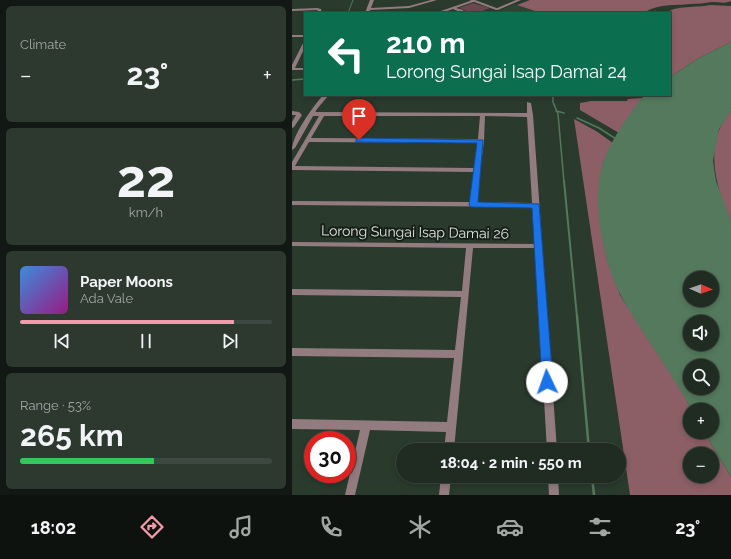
<!DOCTYPE html>
<meta charset="utf-8">
<style>
body{margin:0;font-family:Raleway,sans-serif;background:#2d382f;color:#f1f3f6;height:100vh;display:flex;flex-direction:column;font-size:15px;white-space:nowrap}
*{box-sizing:border-box;margin:0}
p{font-size:13px;color:#a2a7a5}
.icon{flex:none;width:22px;height:22px;fill:none;stroke:currentColor;stroke-width:2;stroke-linecap:round;stroke-linejoin:round}
.map{position:relative;flex:1;overflow:hidden}
.drawer{display:flex;flex-direction:column;gap:6px;padding:6px;background:#121813;width:292px}
.drawer>*{flex:none}
.guide{position:absolute;left:12px;top:12px;width:367px;height:84px;border-radius:0px;box-shadow:0 2px 6px #0003,0 0 0 1px #3d4840;background:#0b6e4f;color:#fff;overflow:hidden}
.needle{width:26px;rotate:92deg}
.buttons{position:absolute;left:391px;top:271px;display:grid;gap:8px}
.buttons a{display:grid;place-items:center;width:36px;height:36px;border-radius:50%;background:#202c22;box-shadow:0 2px 6px #0003,0 0 0 1px #3d4840;font-size:20px}
.speed{position:absolute;left:12px;top:431px;display:flex;gap:8px;font-size:20px;font-weight:700;text-align:center}
.speed>*{display:grid;place-content:center;width:52px;height:52px;border-radius:50%;background:#202c22;box-shadow:0 2px 6px #0003,0 0 0 1px #3d4840;line-height:1}
.speed .limit{border:6px solid #d22;background:#fff;color:#111}
.pin{position:absolute;display:grid;place-items:center;width:34px;height:34px;color:#fff;margin:-41px -17px;border-radius:50% 50% 50% 0;rotate:-45deg;box-shadow:0 0 4px #0007}
.pin .icon{rotate:45deg}
.me{position:absolute;width:44px;margin:-22px;rotate:357deg;stroke-linejoin:round;filter:drop-shadow(0 0 3px #0008)}
.turn{display:flex;align-items:center;gap:14px;height:84px;padding:0 16px;font-size:18px}
.turn .icon{width:52px;height:52px;stroke-width:2.5}
.turn b{display:block;font-size:28px;line-height:34px}
.big{font-size:30px;font-weight:700;line-height:1.1}
.drawer .card{flex:1;display:flex;flex-direction:column;justify-content:center;gap:6px;min-width:0;padding:0 14px;border-radius:6px;background:#2d382f}
.drawer .dial{align-items:center;gap:0}
.dial b{font-size:52px;line-height:1}
.song{display:flex;align-items:center;gap:12px}
.cover{width:48px;height:48px;border-radius:6px;background:linear-gradient(135deg,hsl(210 70% 55%),hsl(310 70% 35%))}
.played{height:4px;border-radius:2px;background:linear-gradient(90deg,#f39aab 85%,#3d4840 85%)}
.keys{display:flex;justify-content:space-around;direction:ltr}
.heat{display:flex;justify-content:space-between;align-items:center;font-size:22px;direction:ltr}
.charge{height:6px;border-radius:3px;background:linear-gradient(90deg,#34c759 53%,#3d4840 0)}
.trip{position:absolute;left:104px;top:443px;width:230px;height:40px;border-radius:20px;background:#202c22;box-shadow:0 2px 6px #0003,0 0 0 1px #3d4840;font-weight:700;line-height:40px;text-align:center}
.tab-bar{display:flex;height:64px;justify-content:space-around;align-items:center;background:#0d120e;color:#a2a7a5}
.tab-bar .icon{width:28px;height:28px}
.tab-bar .active{color:#f39aab}
.tab-bar b{font-size:18px;color:#f1f3f6}
main{display:flex;flex:1;min-height:0}
.map>svg:first-child{display:block}
</style>
<main>
<section class="drawer">
<div class="card"><p>Climate</p>
<div class="heat"><a>−</a><b class="big">23°</b><a>+</a></div>
</div>
<div class="card dial"><b>22</b><p>km/h</p></div>
<div class="card">
<div class="song"><i class="cover"></i><div><b>Paper Moons</b><p>Ada Vale</p></div></div>
<div class="played"></div>
<div class="keys"><svg class="icon" aria-label="previous" viewBox="0 0 24 24"><path d="M18 5L8 12l10 7zM5 5v14"/></svg><svg class="icon" aria-label="pause" viewBox="0 0 24 24"><path d="M8 5v14M16 5v14"/></svg><svg class="icon" aria-label="next" viewBox="0 0 24 24"><path d="M6 5l10 7-10 7zM19 5v14"/></svg></div>
</div>
<div class="card"><p>Range · 53%</p><b class="big">265 km</b><div class="charge"></div></div>
</section>
<div class="map">
<svg width="439" height="495" viewBox="0 0 439 495">
<rect width="100%" height="100%" fill="#2a3a2d"/>
<path fill="#2f4534" d="M223,4l26,9h-47z"/>
<path fill="#6a484e" d="M181,3l17,5 -12,5h-12v-2l-7,-3z"/>
<g fill="#8c5e66" fill-rule="evenodd">
<path d="M238,0h201v1c-6,3 -12,1 -19,1 -7,1 -14,2 -22,2 -15,2 -32,-1 -46,9h-103l-24,-8z"/>
<path d="M418,5l21,1v36l-32,16 -29,19v-64h-4c11,-8 29,-5 44,-8z"/>
<path d="M350,98l-23,35 -39,-23v-7l11,-2h36l1,-2z"/>
<path d="M439,111v110c-16,-34 -28,-80 0,-110z"/>
<path d="M282,119l22,12 17,12 -10,20 -4,27 2,36 6,33 13,36 58,90 14,25h-2v22h14l27,45v18h-101zM398,454h22v22h-22z"/>
</g>
<path fill="#54795c" fill-rule="evenodd" d="M439,42v69l-12,18 -6,32 3,20 15,40v256l-27,-45h8v-22h-20c-22,-39 -49,-75 -71,-114 -18,-33 -30,-97 -18,-133 7,-21 25,-48 39,-65l3,-3h25v-18l29,-19zM398,278h22v22h-22zM398,322h22v22h-22zM398,366h22v22h-22z"/>
<g fill="none" stroke-linecap="round" stroke-linejoin="round">
<g stroke="#54795c" stroke-width="1">
<path d="M56,13l5,-13"/>
<path d="M360,13l3,-2"/>
</g>
<g stroke="#54795c" stroke-width="1.5">
<path d="M0,80l13,-1"/>
<path d="M261,95v7l5,12 6,68"/>
<path d="M264,111l8,2"/>
<path d="M285,118l22,10 17,11"/>
</g>
<path stroke="#54795c" stroke-width="2" d="M272,181l13,136"/>
<g stroke="#54795c" stroke-width="2.5">
<path d="M285,316l12,134"/>
<path d="M300,476l2,19"/>
</g>
<g fill="#937c80" fill-rule="evenodd">
<path d="M78,0h4l-3,8 38,-2 22,-6h6l-28,8 -39,2 -1,3h-4z"/>
<path d="M181,0l3,1 -20,7 7,2 1,3h-4v-1l-7,-3 -12,4h-6z"/>
<path d="M224,0h5l-23,10 -3,-1z"/>
<path d="M25,8l4,1 1,4h-4v-2l-1,-1 -25,1v-2z"/>
<rect x="0" y="35" width="13" height="2"/>
<path d="M13,42v5l-10,21h10v2h-13v-5l11,-22z"/>
<path d="M235,102l4,1 2,12 24,335h-10l-12,-202h-62l-19,202h-10l2,-18 -76,-2 -15,65h-10l15,-65 -68,-1v-10l155,3 7,-64 -162,-2v-8l163,2 6,-53 -169,-2v-6l170,2 4,-43 -174,-2v-4l243,2 -2,-37 -241,-2v-4l178,1 4,-30 -182,-2v-8l27,-46h-7l-3,-2 3,-2 215,1zM32,116h156l-2,23 -167,-1zM193,116l42,1 5,86 -56,-1 8,-61zM17,142l168,1 -3,25 -179,-2z"/>
<path d="M0,111l7,1 3,3 -8,12 -2,1v-6l4,-7h-4z"/>
<path d="M149,476h10l-2,19h-10z"/>
<path d="M256,476h10l1,19h-10z"/>
</g>
<g fill="#937c80" fill-rule="evenodd">
<path d="M177,0h6l24,9 -3,1z"/>
<path d="M31,95h6l-12,14 -22,39 -3,2c0,-15 21,-43 31,-55z"/>
</g>
</g>
<path fill="#1a73e8" stroke="#114b97" d="M67,138l124,2 -5,62 61,2 14,178 -2,4 -4,1 -4,-1 -1,-4 -10,-174 -61,-1 -2,-2 8,-62 -121,-1v-3z"/>
<g text-anchor="middle" dominant-baseline="central" stroke-width="4" stroke-linejoin="round" paint-order="stroke">
<g font-size="14" fill="#dbe5dc" stroke="#181f19">
<text transform="translate(123 232) rotate(1)">Lorong Sungai Isap Damai 26</text>
</g>
</g>
</svg>
<div class="buttons">
<a><svg class="needle" viewBox="-14 -14 28 28"><path d="M0-13l5 13h-10z" fill="#e53935"/><path d="M0 13l5-13h-10z" fill="#a2a7a5"/></svg></a>
<a><svg class="icon" aria-label="sound" viewBox="0 0 24 24"><path d="M4 9h4l5-4v14l-5-4H4zM17 9q2 3 0 6"/></svg></a>
<a><svg class="icon" aria-label="search" viewBox="0 0 24 24"><circle cx="10" cy="10" r="6"/><path d="M15 15l6 6"/></svg></a>
<a>+</a>
<a>−</a>
</div>
<div class="speed"><div class="limit">30</div></div>
<div class="pin" style="left:67px;top:140px;background:#d93025"><svg class="icon" aria-label="arrive" viewBox="0 0 24 24"><path d="M6 21V4h12l-3 4 3 4H6"/></svg></div>
<svg class="me" style="left:255px;top:382px" viewBox="-20 -20 40 40"><circle r="19" fill="#fff"/><path d="M0-13L10 11 0 6-10 11z" fill="#1a73e8"/></svg>
<div class="trip">18:04 · 2 min · 550 m</div>
<div class="guide">
<div class="turn"><svg class="icon" aria-label="left" viewBox="0 0 24 24"><path d="M17 20v-9H6M10 6l-5 5 5 5"/></svg><div><b>210 m</b>Lorong Sungai Isap Damai 24</div></div>
</div>
</div>
</main>
<nav class="tab-bar">
<b>18:02</b>
<svg class="icon active" aria-label="directions" viewBox="0 0 24 24"><path d="M12 3l9 9-9 9-9-9zM9 14v-3h6M13 9l2 2-2 2"/></svg>
<svg class="icon" aria-label="music" viewBox="0 0 24 24"><path d="M9 18V5l10-2v13"/><circle cx="6" cy="18" r="3"/><circle cx="16" cy="16" r="3"/></svg>
<svg class="icon" aria-label="phone" viewBox="0 0 24 24"><path d="M5 4h4l2 5-3 2q2 4 5 5l2-3 5 2v4C11 20 4 13 5 4z"/></svg>
<svg class="icon" aria-label="climate" viewBox="0 0 24 24"><path d="M12 3v18M4 7l16 10M4 17L20 7"/></svg>
<svg class="icon" aria-label="car" viewBox="0 0 24 24"><path d="M5 17H2v-5l4-1 3-4h7l3 4 3 1v5h-3M9 17h6M6 11h13"/><circle cx="7" cy="17" r="2"/><circle cx="17" cy="17" r="2"/></svg>
<svg class="icon" aria-label="filters" viewBox="0 0 24 24"><path d="M4 7h16M4 17h16"/><circle cx="9" cy="7" r="2"/><circle cx="15" cy="17" r="2"/></svg>
<b>23°</b>
</nav>
